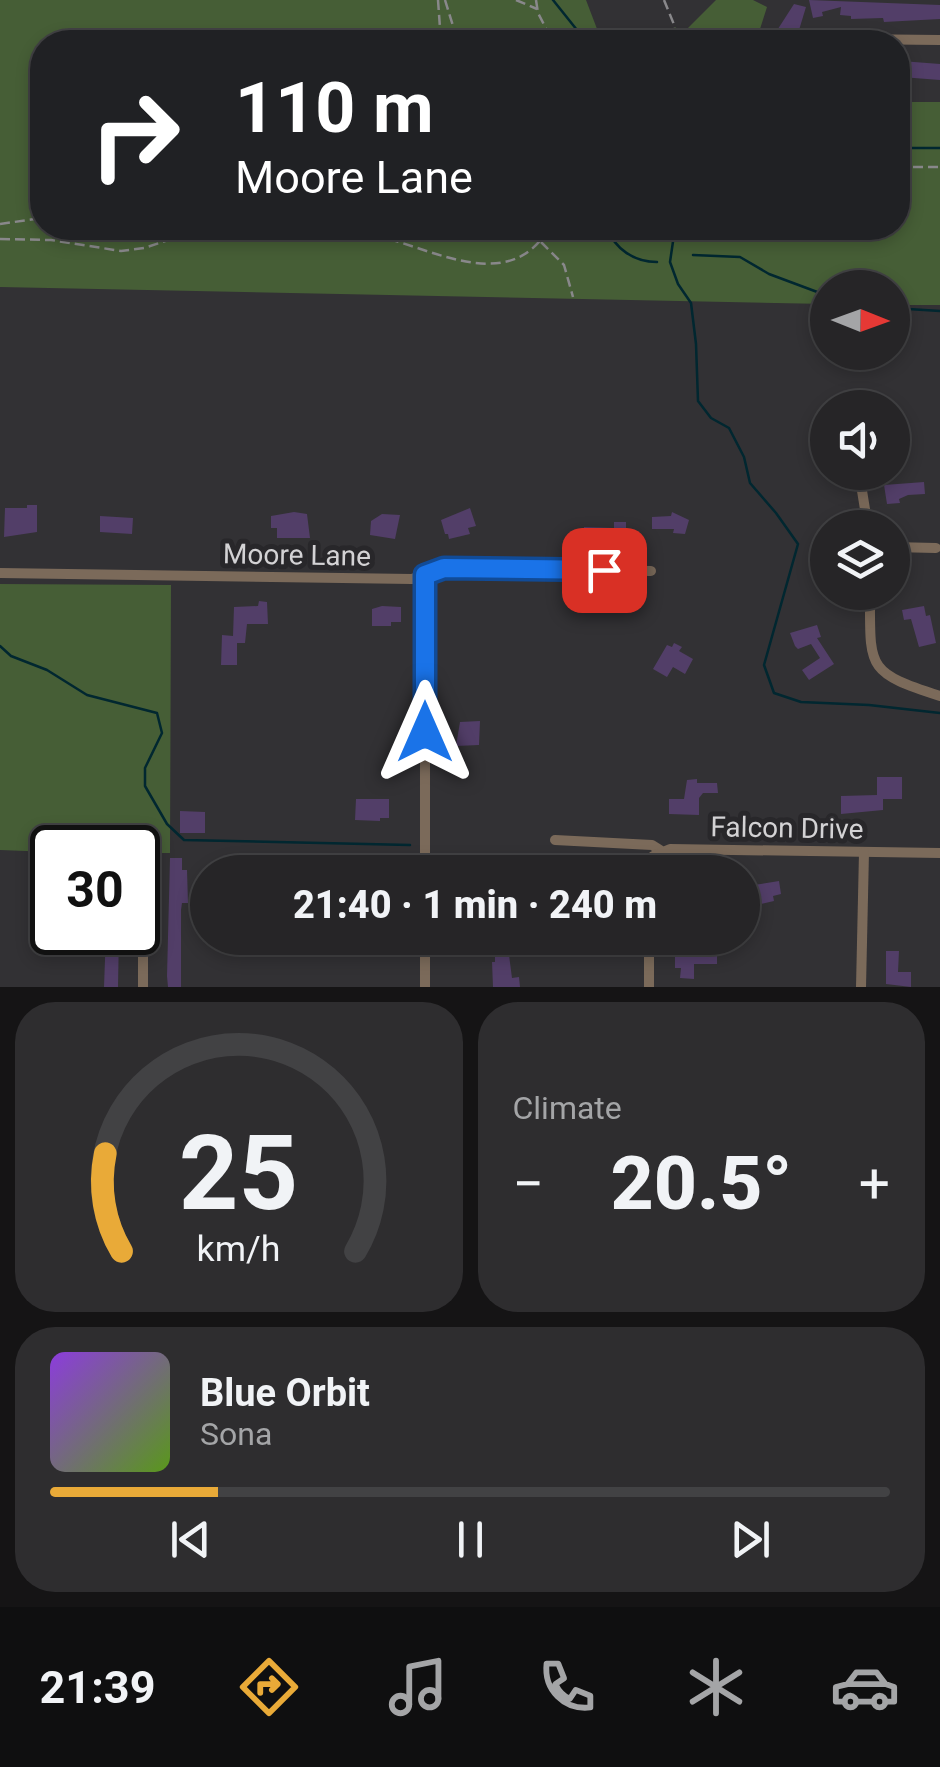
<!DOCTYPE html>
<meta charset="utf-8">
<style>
body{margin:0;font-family:Roboto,sans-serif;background:#2e2d2f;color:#f1f3f6;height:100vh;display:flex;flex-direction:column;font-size:38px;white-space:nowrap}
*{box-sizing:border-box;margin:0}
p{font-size:32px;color:#a4a5a7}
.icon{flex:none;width:55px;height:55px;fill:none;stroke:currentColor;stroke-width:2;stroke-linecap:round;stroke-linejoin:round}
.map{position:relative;height:987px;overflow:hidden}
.panel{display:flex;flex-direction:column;gap:15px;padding:15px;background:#151415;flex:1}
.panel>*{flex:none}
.top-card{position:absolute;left:30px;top:30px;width:880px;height:210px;border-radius:40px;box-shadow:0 5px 15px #0003,0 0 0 2px #424244;background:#202124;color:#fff;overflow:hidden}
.needle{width:65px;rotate:91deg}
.fabs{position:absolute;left:810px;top:270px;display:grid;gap:20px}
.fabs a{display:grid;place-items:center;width:100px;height:100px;border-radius:50%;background:#262527;box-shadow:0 5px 15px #0003,0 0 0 2px #424244;font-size:50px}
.speed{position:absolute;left:30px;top:825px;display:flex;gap:20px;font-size:50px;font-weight:700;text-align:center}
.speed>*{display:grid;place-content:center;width:130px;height:130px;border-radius:50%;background:#262527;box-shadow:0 5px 15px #0003,0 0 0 2px #424244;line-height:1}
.speed .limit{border:5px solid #111;border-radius:15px;background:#fff;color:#111}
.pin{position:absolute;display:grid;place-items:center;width:85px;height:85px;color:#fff;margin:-42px;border-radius:20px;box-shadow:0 5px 15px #0006}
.me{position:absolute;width:110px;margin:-55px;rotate:0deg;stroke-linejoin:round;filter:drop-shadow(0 0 8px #0008)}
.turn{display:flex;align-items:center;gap:35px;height:210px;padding:0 40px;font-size:45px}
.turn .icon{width:130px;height:130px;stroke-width:2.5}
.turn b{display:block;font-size:70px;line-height:85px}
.big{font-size:75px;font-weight:800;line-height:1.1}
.panel .card{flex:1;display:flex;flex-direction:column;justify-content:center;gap:15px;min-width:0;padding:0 35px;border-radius:40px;background:#2e2d2f}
.panel .dial{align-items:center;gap:0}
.dial svg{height:260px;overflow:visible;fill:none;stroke:#424244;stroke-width:7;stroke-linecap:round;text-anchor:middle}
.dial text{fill:#f1f3f6;stroke:none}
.song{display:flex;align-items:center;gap:30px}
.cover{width:120px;height:120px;border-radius:15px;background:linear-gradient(135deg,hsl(270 70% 55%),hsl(90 70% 35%))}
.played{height:10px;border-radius:5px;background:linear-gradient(90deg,#e9aa38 20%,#424244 20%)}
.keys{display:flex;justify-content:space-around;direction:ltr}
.heat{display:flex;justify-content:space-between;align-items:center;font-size:55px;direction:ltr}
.panel .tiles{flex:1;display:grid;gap:15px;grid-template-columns:1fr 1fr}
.card:last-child{grid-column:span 2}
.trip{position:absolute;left:190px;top:855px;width:570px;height:100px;border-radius:50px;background:#262527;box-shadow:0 5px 15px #0003,0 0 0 2px #424244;font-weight:800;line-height:100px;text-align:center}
.dock{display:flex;height:160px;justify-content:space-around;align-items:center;background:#0f0f10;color:#a4a5a7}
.dock .icon{width:70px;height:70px}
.dock .selected{color:#e9aa38}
.dock b{font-size:45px;color:#f1f3f6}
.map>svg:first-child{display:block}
</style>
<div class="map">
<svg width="940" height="987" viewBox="0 0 940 987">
<rect width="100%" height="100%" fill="#323134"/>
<g fill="#465e36">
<path d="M0,0h586l16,42h-560v186h856v-126h42v203h-47l-1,-17h-64l-1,16 -827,-17z"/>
<path d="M716,0h37l14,7 -7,22 1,13h-97l11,-15 8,6z"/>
<path d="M0,584l171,1 -1,268h-32v-5h-86v4l-52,-2z"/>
</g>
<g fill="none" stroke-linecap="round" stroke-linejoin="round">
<g stroke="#012730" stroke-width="2.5">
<path d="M553,0l24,30"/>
<path d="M898,148h42"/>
<path d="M607,228c8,21 27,34 50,34"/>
<path d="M675,228l-5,34 8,22 13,19 5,41 2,57 13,17 18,10 15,29 6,26 26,30 22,31 -34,121 10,28 27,9 68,3 71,8"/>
<path d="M693,255l47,2 29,17 59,22"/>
<path d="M892,308l48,3"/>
<path d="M0,646l11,10 36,14 40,25 70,18 5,20 -17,35v18l22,38 17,16 226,5"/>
</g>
</g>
<g fill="#523e68">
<path d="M809,0l131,5v14l-56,3 -1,-4 -32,1v-3l-11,-1 1,-8 -19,5 1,4 -10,2z"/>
<path d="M794,4l12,3 -10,33 -20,-8z"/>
<path d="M901,61l39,3v16l-39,-3z"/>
<path d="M924,482l1,12 -17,1 -9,4 1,4 -13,1 -3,-19z"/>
<path d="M27,505h10v27l-33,5 1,-29h22z"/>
<path d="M470,508l6,18 -8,2 2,6 -21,5 -1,-5h-3l-4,-14z"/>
<path d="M294,512l13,2 3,24h-33v-10h-6v-12z"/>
<path d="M672,512l17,8 -4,14 -12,-1 1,-4h-22v-12l19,-1z"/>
<path d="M382,514l18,1 -5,24 -25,-4 1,-14z"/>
<path d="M100,516l33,2 -1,16 -32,-2z"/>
<path d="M614,522h12v19h-15v4l-27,-3v-15l30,1z"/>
<path d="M259,601l8,1 1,22h-21l-2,19h-8v22h-16l1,-30 11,1 1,-29 24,-1z"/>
<path d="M382,606l19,1v15h-10v4h-19v-17z"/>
<path d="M924,606l2,10 4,-1 6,28 -17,4 -8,-28 -7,1 -2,-10z"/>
<path d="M817,625l4,12 -4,1 17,26 -25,16 -7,-10 18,-12 -9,-14 -13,5 -3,-3 -5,-13z"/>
<path d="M674,643l8,4 -3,4 14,8 -8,15 -12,-7 -6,10 -14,-8 14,-24 5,2z"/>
<path d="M480,721l-1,24 -23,1 4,-24z"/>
<path d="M877,777h25v22h-19v11l-42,4v-18l36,-1z"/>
<path d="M697,779v4h20l1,10h-15l-4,5v17l-30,-1v-15h15l3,-19z"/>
<path d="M356,799h33v19h-9v3l-25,-1z"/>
<path d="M180,811l25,1v21h-25z"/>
<path d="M170,858h12v12h5l1,33h-6l-1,7v77h-13l-1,-11z"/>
<path d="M748,878l6,7 25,-4 2,13 -8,2 1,5 -13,3 -2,4 -13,-3 -4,-2v-15z"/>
<path d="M106,932h13l-1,55h-14z"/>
<path d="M698,940h10l-1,8 10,1v15h-23v15l-14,-1 1,-10h-6v-14h7v-7l16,-1z"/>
<path d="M886,951h13l-1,21h13v15l-25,-3z"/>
<path d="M509,955l3,23 7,-1 1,10h-27l-1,-25h3v-6z"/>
</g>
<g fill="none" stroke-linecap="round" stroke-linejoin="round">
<g stroke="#89888b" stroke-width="2.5" stroke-dasharray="10 5" stroke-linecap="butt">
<path d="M438,0l3,42"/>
<path d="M445,0l13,42"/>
<path d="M516,0l21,9"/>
<path d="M536,0l2,13 15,29"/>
<path d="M664,0l11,27 -2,15"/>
<path d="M898,167h42"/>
<path d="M0,224l42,-6"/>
<path d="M315,228c24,2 47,4 70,10 54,14 126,55 164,-10"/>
<path d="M400,228c32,7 61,18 91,0"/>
<path d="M0,239l51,1 70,11 23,-3 61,-20"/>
<path d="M541,242l23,23 9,32"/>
</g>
<g stroke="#7b6a5a" stroke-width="10">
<path d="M834,42l11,-3 95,1"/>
<path d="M863,408v-9"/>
<path d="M859,472l9,56"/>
<path d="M892,547l44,1"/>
<path d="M0,573l412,6 32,-11 207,3"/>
<path d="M870,592c0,77 -4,80 70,104"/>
<path d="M555,840l97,5 8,5"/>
<path d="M425,872v-297"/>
<path d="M649,872l4,-16 17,-7 270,4"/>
<path d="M143,987v-112"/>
<path d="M425,987v-49"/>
<path d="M649,987v-49"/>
<path d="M861,987l3,-135"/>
</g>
</g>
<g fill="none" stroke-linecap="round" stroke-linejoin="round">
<g stroke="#114b97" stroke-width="25">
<path id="route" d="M425,732v-157l19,-7 160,2"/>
</g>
<use href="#route" stroke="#1a73e8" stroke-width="18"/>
</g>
<g text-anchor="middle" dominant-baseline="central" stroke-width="10" stroke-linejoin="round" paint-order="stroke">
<g font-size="28" fill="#d3d2d4" stroke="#28272a">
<text transform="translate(297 555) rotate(1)">Moore Lane</text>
<text transform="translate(787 828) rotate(1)">Falcon Drive</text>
</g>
</g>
</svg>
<div class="fabs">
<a><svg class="needle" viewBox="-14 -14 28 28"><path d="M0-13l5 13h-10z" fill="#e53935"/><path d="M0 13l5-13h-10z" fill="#a4a5a7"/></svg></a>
<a><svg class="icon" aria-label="sound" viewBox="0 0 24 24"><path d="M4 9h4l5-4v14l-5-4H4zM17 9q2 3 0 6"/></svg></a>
<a><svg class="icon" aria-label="layers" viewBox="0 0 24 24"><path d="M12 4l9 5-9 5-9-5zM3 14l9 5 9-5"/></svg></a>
</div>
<div class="speed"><div class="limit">30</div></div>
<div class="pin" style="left:604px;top:570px;background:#d93025"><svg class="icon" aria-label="arrive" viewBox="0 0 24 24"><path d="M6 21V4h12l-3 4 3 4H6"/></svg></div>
<svg class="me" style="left:425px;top:732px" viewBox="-20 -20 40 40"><path d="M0-17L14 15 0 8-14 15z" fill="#1a73e8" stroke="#fff" stroke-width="4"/></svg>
<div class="trip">21:40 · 1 min · 240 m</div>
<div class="top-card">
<div class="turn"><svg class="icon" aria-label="right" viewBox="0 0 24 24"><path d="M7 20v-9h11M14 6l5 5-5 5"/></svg><div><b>110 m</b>Moore Lane</div></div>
</div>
</div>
<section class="panel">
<div class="tiles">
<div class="card dial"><svg viewBox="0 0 100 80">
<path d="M14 69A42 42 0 1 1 86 69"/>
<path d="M14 69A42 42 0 0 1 9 39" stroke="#e9aa38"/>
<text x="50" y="56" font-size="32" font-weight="700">25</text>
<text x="50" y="72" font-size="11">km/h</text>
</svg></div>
<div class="card"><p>Climate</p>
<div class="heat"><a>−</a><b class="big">20.5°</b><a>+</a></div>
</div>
<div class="card">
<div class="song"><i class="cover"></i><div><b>Blue Orbit</b><p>Sona</p></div></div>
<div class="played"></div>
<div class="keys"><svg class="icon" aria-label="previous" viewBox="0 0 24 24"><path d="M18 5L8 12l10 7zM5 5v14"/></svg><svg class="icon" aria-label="pause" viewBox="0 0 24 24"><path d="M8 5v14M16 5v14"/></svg><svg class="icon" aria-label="next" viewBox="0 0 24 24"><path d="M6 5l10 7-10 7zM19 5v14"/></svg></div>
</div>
</div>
</section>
<nav class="dock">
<b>21:39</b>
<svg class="icon selected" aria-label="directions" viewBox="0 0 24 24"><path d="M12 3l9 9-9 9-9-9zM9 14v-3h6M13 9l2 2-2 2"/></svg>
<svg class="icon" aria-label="music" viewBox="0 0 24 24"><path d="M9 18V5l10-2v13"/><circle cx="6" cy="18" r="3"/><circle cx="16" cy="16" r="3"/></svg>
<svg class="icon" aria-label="phone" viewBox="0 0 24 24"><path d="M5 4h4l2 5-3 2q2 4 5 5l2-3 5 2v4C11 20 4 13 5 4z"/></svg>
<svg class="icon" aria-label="climate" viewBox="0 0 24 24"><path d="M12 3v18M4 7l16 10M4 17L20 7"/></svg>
<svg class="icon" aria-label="car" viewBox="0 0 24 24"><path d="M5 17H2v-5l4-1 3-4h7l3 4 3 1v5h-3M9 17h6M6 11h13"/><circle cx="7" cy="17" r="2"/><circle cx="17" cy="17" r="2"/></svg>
</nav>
